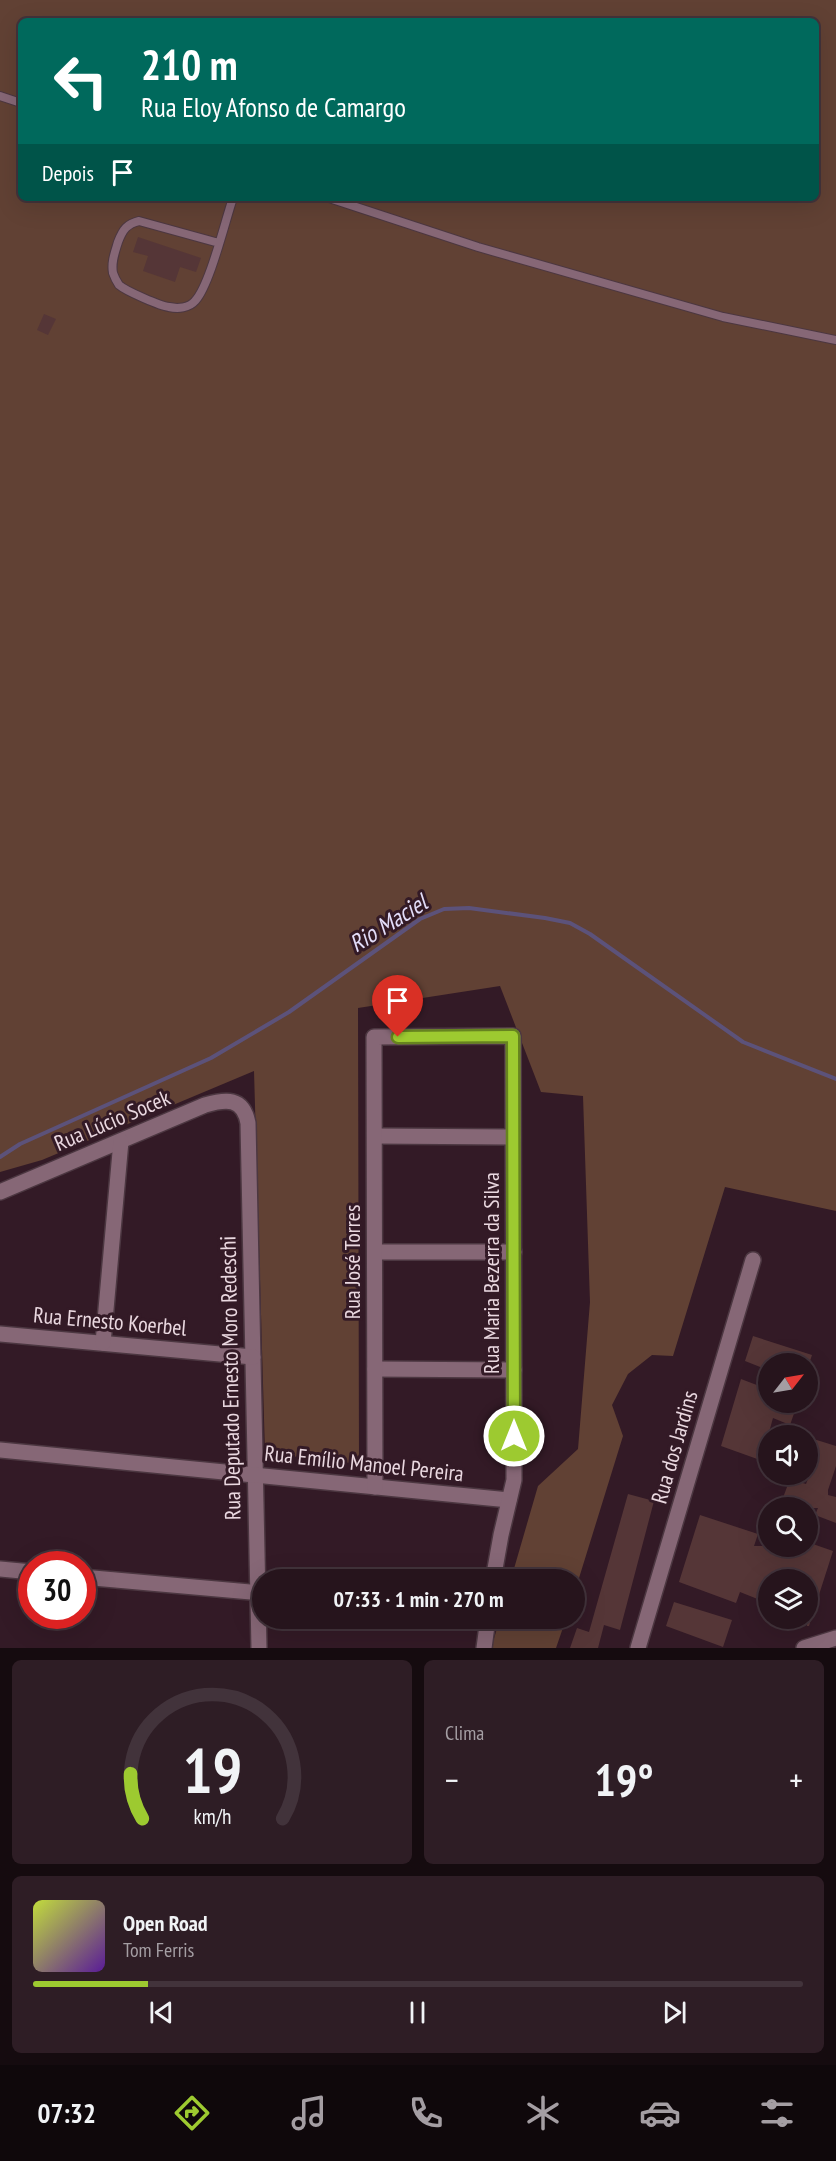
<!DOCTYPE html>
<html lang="pt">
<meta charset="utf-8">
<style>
body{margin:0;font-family:"PT Sans Narrow",sans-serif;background:#2e1d25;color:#f1f3f6;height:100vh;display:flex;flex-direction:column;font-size:22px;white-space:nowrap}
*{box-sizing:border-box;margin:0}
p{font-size:20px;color:#a49ea3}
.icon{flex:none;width:33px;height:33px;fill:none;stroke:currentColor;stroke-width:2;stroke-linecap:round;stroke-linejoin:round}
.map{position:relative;height:1648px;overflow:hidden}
.details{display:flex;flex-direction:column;gap:12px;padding:12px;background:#150b0f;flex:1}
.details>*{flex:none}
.hud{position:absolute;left:18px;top:18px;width:801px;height:183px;border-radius:9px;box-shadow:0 6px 24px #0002,0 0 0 2px #42333b;background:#00695c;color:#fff;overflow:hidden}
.needle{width:39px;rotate:59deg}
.controls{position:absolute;left:758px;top:1353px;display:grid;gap:12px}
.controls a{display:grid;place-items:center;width:60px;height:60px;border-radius:50%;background:#26141c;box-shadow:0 6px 24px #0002,0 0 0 2px #42333b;font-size:30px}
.speed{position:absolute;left:18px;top:1551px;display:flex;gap:12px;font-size:30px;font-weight:700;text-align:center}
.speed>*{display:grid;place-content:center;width:78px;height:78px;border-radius:50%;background:#26141c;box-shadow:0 6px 24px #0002,0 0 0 2px #42333b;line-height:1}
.speed .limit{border:9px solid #d22;background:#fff;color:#111}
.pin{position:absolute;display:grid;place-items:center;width:51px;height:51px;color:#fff;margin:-62px -26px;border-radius:50% 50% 50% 0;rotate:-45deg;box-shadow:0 0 6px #0007}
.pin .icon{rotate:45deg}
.me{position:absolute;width:66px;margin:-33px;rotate:0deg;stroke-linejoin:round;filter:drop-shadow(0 0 4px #0008)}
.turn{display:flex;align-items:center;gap:21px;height:126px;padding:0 24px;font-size:27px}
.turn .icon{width:78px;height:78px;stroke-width:2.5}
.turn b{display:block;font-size:42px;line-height:51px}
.then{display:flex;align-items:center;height:57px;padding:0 24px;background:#0003;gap:12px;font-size:22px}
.big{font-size:45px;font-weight:800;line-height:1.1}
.details .tile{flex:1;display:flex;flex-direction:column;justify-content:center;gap:9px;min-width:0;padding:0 21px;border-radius:9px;background:#2e1d25}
.details .dial{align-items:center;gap:0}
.dial svg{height:156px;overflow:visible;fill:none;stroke:#42333b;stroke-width:7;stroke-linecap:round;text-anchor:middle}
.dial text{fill:#f1f3f6;stroke:none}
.song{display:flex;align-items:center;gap:18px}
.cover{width:72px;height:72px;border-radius:9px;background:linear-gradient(135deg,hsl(70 70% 55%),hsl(270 70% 35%))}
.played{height:6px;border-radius:3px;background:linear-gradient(90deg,#9dca30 15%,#42333b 15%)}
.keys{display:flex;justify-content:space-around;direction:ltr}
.heat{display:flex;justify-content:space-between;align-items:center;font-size:33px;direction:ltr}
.details .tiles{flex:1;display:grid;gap:12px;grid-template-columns:1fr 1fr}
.tile:last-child{grid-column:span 2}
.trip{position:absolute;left:252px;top:1569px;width:333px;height:60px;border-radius:30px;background:#26141c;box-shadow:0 6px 24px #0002,0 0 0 2px #42333b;font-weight:800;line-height:60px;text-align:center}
.dock{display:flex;height:96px;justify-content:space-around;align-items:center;background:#0f080b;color:#a49ea3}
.dock .icon{width:42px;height:42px}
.dock .current{color:#9dca30}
.dock b{font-size:27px;color:#f1f3f6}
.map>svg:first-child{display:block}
</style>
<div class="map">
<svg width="836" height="1648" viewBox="0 0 836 1648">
<rect width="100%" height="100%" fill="#331a26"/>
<g fill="#614134" fill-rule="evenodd">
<path d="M0,0h836v1211l-111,-24 -52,169 -21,-1 -24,19 -16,31 11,31 -48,155 -1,-11 -63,-1 27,-93 40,-37 12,-147 -7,-206 -42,-4 -41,-106 -142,22 1,456 -94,-11 -11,-382 -212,89 -42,12zM21,21h795v177h-795z"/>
<path d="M500,1619h66l-10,29h-65z"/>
</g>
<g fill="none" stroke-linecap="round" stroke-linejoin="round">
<path stroke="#5c527a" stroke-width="4" d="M0,1157l20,-13 191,-86 78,-46 131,-93 24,-10 25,-1 76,10 25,5 20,11 153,108 93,37"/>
</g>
<g fill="#553637">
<path d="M138,237l63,21 -5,14 -16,-5 -5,15 -32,-11 5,-15 -15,-4z"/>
<path d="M44,314l12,5 -8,16 -11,-5z"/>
<path d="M753,1336l59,19 -3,9h-41v6l-23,-9z"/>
<path d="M741,1379l24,9 -1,5 4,1v8h30l-8,23 -17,-7 -5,18v23l-7,-3 -1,4 -39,-14z"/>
<path d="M807,1437l29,9v20l-8,24v5l8,2v26l-21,-8 3,-7h-26l-11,-5 9,-24 16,5 8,-21 -7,-3z"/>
<path d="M628,1494l26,7 -34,129 -16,-5 -6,23h-28l7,-20 12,4z"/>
<path d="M700,1515l58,19 -4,12h54l2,-3 23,8 -24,75h-2v-46h-39v18l-6,-2 -2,4 -20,-8 -4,11 -57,-21z"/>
<path d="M674,1602l58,18 -9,27 -57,-21z"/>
</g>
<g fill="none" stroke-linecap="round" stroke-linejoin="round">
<g stroke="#4c3741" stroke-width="10">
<g id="service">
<path d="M0,96l21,7"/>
<path d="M329,198l149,49 245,70 113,23"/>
<path d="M219,243l-80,-22c-12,3 -16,8 -21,21 -3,10 -7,20 -5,31 1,3 4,9 6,12 7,6 41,21 50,22 9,2 20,1 26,-6 15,-16 30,-80 38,-103"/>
</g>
</g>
<g stroke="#4c3741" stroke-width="18">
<g id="minor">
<path d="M375,1136l138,1"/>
<path d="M0,1192l205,-87c21,-6 38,-8 43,18l11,525"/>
<path d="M375,1252h139"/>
<path d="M0,1334l253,23"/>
<path d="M103,1343l18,-202"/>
<path d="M375,1369l139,1"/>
<path d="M0,1450l509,50"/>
<path d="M375,1487l-1,-450 139,-1 1,444 -13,55 -8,45"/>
<path d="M0,1569l32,3"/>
<path d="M82,1577l180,16"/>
<path d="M484,1648l4,-30"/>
<path d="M638,1648l115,-388"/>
<path d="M804,1648l32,-10"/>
</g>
</g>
<use href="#service" stroke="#866776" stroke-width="8"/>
<use href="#minor" stroke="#866776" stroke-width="15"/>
</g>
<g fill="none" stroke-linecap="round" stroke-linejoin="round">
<g stroke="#66831f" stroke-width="15">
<path id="route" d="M398,1037l115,-1 1,400"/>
</g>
<use href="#route" stroke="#9dca30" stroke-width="10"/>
</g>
<g text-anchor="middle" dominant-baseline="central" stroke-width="6" stroke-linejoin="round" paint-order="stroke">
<g font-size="22" fill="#ead8e0" stroke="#331a26">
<text transform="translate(112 1120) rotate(-23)">Rua Lúcio Socek</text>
<text transform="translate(352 1262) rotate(-90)">Rua José Torres</text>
<text transform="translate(491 1273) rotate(-90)">Rua Maria Bezerra da Silva</text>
<text transform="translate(110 1321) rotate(5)">Rua Ernesto Koerbel</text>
<text transform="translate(230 1378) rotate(-91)">Rua Deputado Ernesto Moro Redeschi</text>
<text transform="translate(674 1447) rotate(-74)">Rua dos Jardins</text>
<text transform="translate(364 1463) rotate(6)">Rua Emílio Manoel Pereira</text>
</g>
<g font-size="24" font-style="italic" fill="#e3ddf9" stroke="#331a26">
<text transform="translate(388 923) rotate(-32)">Rio Maciel</text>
</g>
</g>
</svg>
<div class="controls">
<a><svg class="needle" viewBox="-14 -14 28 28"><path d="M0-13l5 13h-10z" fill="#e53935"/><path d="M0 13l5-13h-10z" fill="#a49ea3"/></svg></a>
<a><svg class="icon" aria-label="sound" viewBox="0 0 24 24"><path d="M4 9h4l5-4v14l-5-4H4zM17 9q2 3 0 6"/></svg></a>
<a><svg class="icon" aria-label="search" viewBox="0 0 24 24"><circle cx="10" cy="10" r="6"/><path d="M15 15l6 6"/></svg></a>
<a><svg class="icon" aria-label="layers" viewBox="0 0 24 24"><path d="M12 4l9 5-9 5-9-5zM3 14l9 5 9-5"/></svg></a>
</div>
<div class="speed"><div class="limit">30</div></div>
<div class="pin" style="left:398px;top:1037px;background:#d93025"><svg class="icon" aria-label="arrive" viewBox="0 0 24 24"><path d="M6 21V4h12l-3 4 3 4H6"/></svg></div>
<svg class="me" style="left:514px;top:1436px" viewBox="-20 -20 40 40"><circle r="17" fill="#9dca30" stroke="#fff" stroke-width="3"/><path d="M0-11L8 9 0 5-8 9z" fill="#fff"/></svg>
<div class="trip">07:33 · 1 min · 270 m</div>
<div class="hud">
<div class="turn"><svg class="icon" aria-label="left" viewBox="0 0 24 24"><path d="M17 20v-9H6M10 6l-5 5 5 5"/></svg><div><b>210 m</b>Rua Eloy Afonso de Camargo</div></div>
<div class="then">Depois<svg class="icon" aria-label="arrive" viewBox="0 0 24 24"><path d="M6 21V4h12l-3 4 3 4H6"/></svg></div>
</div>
</div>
<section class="details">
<div class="tiles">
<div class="tile dial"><svg viewBox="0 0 100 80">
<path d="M14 69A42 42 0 1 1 86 69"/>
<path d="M14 69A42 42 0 0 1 8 46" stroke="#9dca30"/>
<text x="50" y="56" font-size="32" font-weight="700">19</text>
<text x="50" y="72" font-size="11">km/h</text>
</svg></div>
<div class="tile"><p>Clima</p>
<div class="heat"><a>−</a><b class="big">19°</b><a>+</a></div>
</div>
<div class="tile">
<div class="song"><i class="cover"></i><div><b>Open Road</b><p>Tom Ferris</p></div></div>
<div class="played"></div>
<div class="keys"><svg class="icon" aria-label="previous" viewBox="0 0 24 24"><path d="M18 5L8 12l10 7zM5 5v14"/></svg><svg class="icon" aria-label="pause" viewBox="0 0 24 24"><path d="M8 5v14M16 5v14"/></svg><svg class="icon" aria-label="next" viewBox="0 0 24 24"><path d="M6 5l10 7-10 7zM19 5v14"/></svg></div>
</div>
</div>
</section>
<nav class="dock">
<b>07:32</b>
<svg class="icon current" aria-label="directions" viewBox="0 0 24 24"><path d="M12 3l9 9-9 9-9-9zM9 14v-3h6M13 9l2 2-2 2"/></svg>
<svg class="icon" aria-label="music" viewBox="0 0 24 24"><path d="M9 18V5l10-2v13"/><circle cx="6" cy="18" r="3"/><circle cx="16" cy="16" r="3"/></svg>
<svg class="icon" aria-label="phone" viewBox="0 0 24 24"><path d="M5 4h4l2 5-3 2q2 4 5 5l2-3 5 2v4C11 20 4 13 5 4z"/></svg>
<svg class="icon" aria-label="climate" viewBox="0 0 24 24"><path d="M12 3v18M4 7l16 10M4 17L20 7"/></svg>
<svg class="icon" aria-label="car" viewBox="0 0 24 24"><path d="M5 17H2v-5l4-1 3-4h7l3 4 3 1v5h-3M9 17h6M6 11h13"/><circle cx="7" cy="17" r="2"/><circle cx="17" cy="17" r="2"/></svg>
<svg class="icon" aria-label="filters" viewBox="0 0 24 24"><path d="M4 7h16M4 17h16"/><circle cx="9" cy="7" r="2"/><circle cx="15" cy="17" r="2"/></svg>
</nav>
